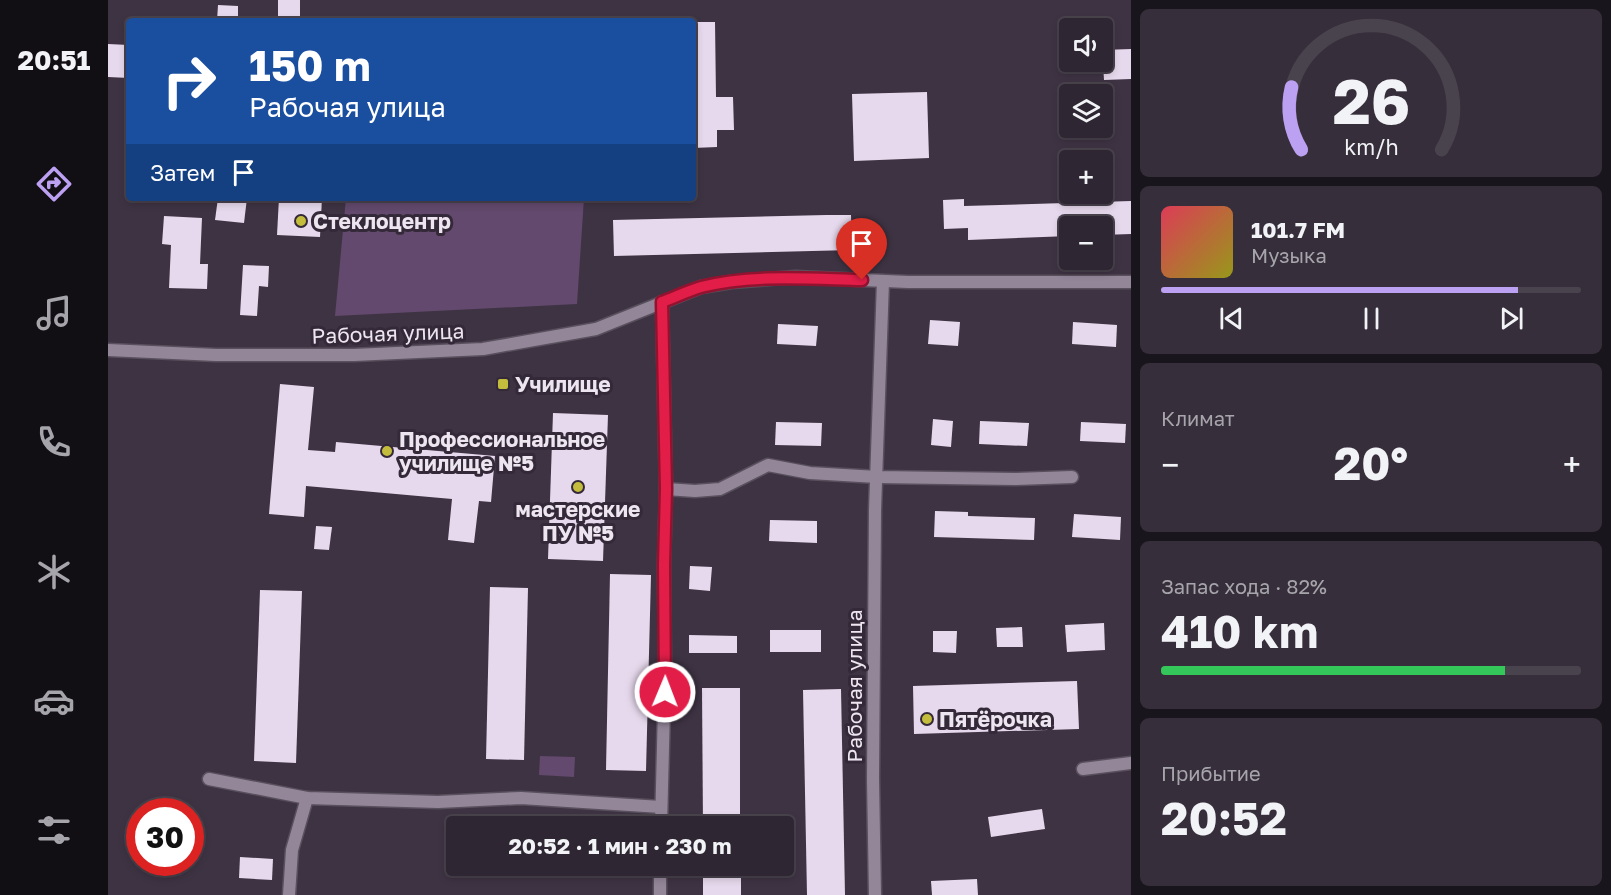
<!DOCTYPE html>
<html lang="ru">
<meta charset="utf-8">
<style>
body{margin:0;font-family:"Golos Text",sans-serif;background:#362e3a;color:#f1f3f6;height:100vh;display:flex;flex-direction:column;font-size:22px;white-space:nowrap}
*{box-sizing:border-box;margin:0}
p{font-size:20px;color:#a7a5ac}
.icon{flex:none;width:33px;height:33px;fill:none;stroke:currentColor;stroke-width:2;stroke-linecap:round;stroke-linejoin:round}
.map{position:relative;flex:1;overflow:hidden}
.side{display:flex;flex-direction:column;gap:9px;padding:9px;background:#19151c;width:480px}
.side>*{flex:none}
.top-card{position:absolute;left:18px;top:18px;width:570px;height:183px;border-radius:6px;box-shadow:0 3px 9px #0003,0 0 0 2px #49434d;background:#1a4fa0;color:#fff;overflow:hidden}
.fabs{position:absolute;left:951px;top:18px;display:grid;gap:12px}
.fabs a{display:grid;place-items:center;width:54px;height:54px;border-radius:6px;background:#2e2632;box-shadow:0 3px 9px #0003,0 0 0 2px #49434d;font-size:30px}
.speed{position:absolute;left:18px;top:798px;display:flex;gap:12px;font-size:30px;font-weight:700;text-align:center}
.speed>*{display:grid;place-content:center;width:78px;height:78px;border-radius:50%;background:#2e2632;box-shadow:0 3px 9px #0003,0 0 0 2px #49434d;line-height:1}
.speed .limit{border:9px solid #d22;background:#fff;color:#111}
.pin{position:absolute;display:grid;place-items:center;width:51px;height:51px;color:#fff;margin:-62px -26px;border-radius:50% 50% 50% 0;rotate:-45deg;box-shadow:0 0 6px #0007}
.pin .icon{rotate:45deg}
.me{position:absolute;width:66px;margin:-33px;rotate:1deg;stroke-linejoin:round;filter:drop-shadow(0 0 4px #0008)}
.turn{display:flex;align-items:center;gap:21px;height:126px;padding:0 24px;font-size:27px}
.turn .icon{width:78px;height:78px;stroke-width:2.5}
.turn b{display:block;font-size:42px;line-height:51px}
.then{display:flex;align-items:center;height:57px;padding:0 24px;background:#0003;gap:12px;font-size:22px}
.big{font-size:45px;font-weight:700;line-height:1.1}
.side .widget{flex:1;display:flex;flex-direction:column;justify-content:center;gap:9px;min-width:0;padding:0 21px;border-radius:9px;background:#362e3a}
.side .dial{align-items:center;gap:0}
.dial svg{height:156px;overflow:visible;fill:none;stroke:#49434d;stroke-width:7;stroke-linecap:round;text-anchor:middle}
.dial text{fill:#f1f3f6;stroke:none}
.song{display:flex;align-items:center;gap:18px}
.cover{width:72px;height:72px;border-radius:9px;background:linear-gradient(135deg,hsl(350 70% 55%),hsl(60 70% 35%))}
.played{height:6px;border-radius:3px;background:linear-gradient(90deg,#bca0f2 85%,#49434d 85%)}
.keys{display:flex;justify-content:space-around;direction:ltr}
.heat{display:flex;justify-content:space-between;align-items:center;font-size:33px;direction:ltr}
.charge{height:9px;border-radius:4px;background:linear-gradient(90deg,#34c759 82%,#49434d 0)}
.trip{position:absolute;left:338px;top:816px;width:348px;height:60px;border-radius:6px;background:#2e2632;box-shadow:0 3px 9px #0003,0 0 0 2px #49434d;font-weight:700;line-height:60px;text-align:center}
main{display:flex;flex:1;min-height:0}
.tabs{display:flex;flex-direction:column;width:108px;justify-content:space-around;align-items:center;background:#120f14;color:#a7a5ac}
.tabs .icon{width:42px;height:42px}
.tabs .on{color:#bca0f2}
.tabs b{font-size:27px;color:#f1f3f6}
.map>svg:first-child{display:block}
</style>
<main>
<nav class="tabs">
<b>20:51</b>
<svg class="icon on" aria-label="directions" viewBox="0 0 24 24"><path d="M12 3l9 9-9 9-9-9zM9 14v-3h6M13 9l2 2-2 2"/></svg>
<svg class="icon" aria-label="music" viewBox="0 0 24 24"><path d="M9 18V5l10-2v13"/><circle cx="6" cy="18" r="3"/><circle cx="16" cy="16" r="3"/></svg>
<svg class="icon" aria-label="phone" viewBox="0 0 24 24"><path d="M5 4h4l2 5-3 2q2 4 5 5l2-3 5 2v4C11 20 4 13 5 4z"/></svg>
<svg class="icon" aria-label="climate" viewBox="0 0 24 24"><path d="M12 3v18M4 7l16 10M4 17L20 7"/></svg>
<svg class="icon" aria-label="car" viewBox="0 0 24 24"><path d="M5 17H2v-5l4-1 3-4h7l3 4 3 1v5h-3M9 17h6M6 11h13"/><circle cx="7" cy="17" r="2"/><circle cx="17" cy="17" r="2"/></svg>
<svg class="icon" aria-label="filters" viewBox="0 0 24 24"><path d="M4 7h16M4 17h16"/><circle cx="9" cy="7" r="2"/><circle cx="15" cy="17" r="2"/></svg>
</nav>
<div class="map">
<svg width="1023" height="895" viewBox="0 0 1023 895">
<rect width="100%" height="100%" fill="#3e3343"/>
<g fill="#62496d">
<path d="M238,198h238l-7,106 -242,12z"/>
<path d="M432,756l35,1 -1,20 -35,-2z"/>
</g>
<g fill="#e7d9ed">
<rect x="170" y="0" width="22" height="21"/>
<path d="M110,5l20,1v15h-21z"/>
<path d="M585,22h22l1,75h17l1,33h-17v17l-24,1z"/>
<path d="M0,44l21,1v33l-21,-1z"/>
<path d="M1023,49v30l-27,1 -2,-30z"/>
<path d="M819,92l2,66 -75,3 -2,-67z"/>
<path d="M110,198h29l-3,25 -29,-3z"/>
<path d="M171,198h43l-2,39 -43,-2z"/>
<path d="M856,199v7l167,-5v33l-29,1v-9h-32v10l-102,4v-12l-24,1 -1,-29z"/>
<path d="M718,215h25l1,35 -238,6 -1,-36z"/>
<path d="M56,216l38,2 -2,46h8l-1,25 -38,-1 2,-43 -9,-1z"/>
<path d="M135,265l26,1 -1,21 -9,-1 -2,30 -17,-1z"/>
<path d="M822,320l30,2 -2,24 -30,-2z"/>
<path d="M965,322l44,3 -1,22 -44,-3z"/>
<path d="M670,324l40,2 -2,20 -39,-2z"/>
<path d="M172,384l34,3 -6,63 27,2 1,-10 159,14 -4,46 -12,-1 -5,42 -26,-3 4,-41 -146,-13 -2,31 -35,-3z"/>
<path d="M445,413l55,2 -5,146 -55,-2z"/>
<path d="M825,419l20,2 -2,26 -20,-2z"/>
<path d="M872,421l49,2 -2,23 -48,-2z"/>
<path d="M668,422l46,1 -1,23 -46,-1z"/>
<path d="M973,422l45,2 -1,19 -45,-2z"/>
<path d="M827,511l33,1v4l67,2 -1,22 -100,-3z"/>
<path d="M966,514l47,3 -1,23 -48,-3z"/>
<path d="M662,520l47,1v22l-48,-2z"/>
<path d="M208,526l16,1 -3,23 -15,-1z"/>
<path d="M582,566l22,1 -2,24 -21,-2z"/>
<path d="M502,574l41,1 -5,196 -40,-1z"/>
<path d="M382,587l38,1 -4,172 -38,-1z"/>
<path d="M152,590l42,1 -6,172 -42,-2z"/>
<path d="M996,623l1,27 -38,2 -2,-27z"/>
<path d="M914,627l1,20h-26l-1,-19z"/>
<rect x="662" y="630" width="51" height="22"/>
<path d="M825,631h24l-1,22 -23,-1z"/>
<path d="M581,635l48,1v17h-48z"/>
<path d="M969,681l2,48 -165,5 -1,-48z"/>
<path d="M594,688h38v138h-37z"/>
<path d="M733,689l4,206h-38l-4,-205z"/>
<path d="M934,809l3,20 -54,8 -3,-20z"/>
<path d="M132,857l33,2 -1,21 -33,-2z"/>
<rect x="595" y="866" width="38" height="29"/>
<path d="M869,879l1,16h-46l-1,-14z"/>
</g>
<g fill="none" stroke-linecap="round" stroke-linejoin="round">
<g stroke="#59505d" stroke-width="15">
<g id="street">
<path d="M0,350l108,5h138l129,-6 113,-20 105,-42 30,-5 64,-5 113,5h223"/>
<path d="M558,489l29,2 25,-2 48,-24 42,8 67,4 138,2 57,-2"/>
<path d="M975,769l48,-6"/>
<path d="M101,779l98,19 131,4 83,-4 140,9"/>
<path d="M553,826l4,-157 -1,-104 2,-76 -4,-187"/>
<path d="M181,895l3,-45 15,-52"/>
<path d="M552,895v-29"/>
<path d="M767,895l-2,-116 2,-269 8,-229"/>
</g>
</g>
<use href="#street" stroke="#938699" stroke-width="12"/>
</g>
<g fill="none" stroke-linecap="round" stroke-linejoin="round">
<g stroke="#92132f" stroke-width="15">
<path id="route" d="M557,692l-1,-127 2,-76 -4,-187c13,-5 26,-11 39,-15 50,-13 110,-8 161,-7"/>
</g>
<use href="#route" stroke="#e11d48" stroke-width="10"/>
</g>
<g fill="#c4bc3d" stroke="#342938" stroke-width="2">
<circle cx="193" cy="221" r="6"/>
<rect x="389" y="378" width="12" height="12" rx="3"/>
<circle cx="279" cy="451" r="6"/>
<circle cx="470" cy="487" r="6"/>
<circle cx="819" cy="719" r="6"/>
</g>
<g text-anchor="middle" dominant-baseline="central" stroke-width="6" stroke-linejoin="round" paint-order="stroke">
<g font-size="21" font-weight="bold" fill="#ede6f0" stroke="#342938" text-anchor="start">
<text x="205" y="221">Стеклоцентр</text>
<text x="407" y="384">Училище</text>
<text x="291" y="439">Профессиональное<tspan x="291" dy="24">училище №5</tspan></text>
<text x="470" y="509" text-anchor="middle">мастерские<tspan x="470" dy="24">ПУ №5</tspan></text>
<text x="831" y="719">Пятёрочка</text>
</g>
<g font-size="21" fill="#ede6f0" stroke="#342938">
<text transform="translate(280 333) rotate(-2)">Рабочая улица</text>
<text transform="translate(746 686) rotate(-90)">Рабочая улица</text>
</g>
</g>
</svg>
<div class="fabs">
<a><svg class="icon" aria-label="sound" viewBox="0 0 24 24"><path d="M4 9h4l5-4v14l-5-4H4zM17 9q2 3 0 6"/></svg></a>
<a><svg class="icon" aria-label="layers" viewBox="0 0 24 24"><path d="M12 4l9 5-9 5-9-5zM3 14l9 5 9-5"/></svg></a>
<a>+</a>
<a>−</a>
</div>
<div class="speed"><div class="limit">30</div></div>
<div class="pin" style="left:754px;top:280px;background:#d93025"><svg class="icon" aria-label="arrive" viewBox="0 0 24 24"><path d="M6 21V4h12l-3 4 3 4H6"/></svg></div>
<svg class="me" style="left:557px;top:692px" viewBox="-20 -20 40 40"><circle r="17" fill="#e11d48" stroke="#fff" stroke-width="3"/><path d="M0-11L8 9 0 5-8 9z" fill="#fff"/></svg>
<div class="trip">20:52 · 1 мин · 230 m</div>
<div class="top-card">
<div class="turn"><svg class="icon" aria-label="right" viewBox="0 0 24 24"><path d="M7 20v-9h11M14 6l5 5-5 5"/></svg><div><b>150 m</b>Рабочая улица</div></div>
<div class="then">Затем<svg class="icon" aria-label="arrive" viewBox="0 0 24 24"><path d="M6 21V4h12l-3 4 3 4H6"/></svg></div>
</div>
</div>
<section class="side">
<div class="widget dial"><svg viewBox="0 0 100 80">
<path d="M14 69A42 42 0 1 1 86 69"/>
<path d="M14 69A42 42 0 0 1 9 37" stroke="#bca0f2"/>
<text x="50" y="56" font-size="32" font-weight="700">26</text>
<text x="50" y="72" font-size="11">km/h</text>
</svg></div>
<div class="widget">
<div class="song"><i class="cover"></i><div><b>101.7 FM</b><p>Музыка</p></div></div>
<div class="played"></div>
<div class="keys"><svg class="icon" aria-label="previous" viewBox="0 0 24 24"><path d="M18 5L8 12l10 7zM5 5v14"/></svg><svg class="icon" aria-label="pause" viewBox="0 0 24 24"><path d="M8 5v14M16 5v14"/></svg><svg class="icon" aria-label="next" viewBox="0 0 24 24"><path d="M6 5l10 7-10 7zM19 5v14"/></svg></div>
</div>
<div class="widget"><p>Климат</p>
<div class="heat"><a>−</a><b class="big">20°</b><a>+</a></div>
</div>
<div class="widget"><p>Запас хода · 82%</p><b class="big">410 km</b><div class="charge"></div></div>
<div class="widget"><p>Прибытие</p><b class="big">20:52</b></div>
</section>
</main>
